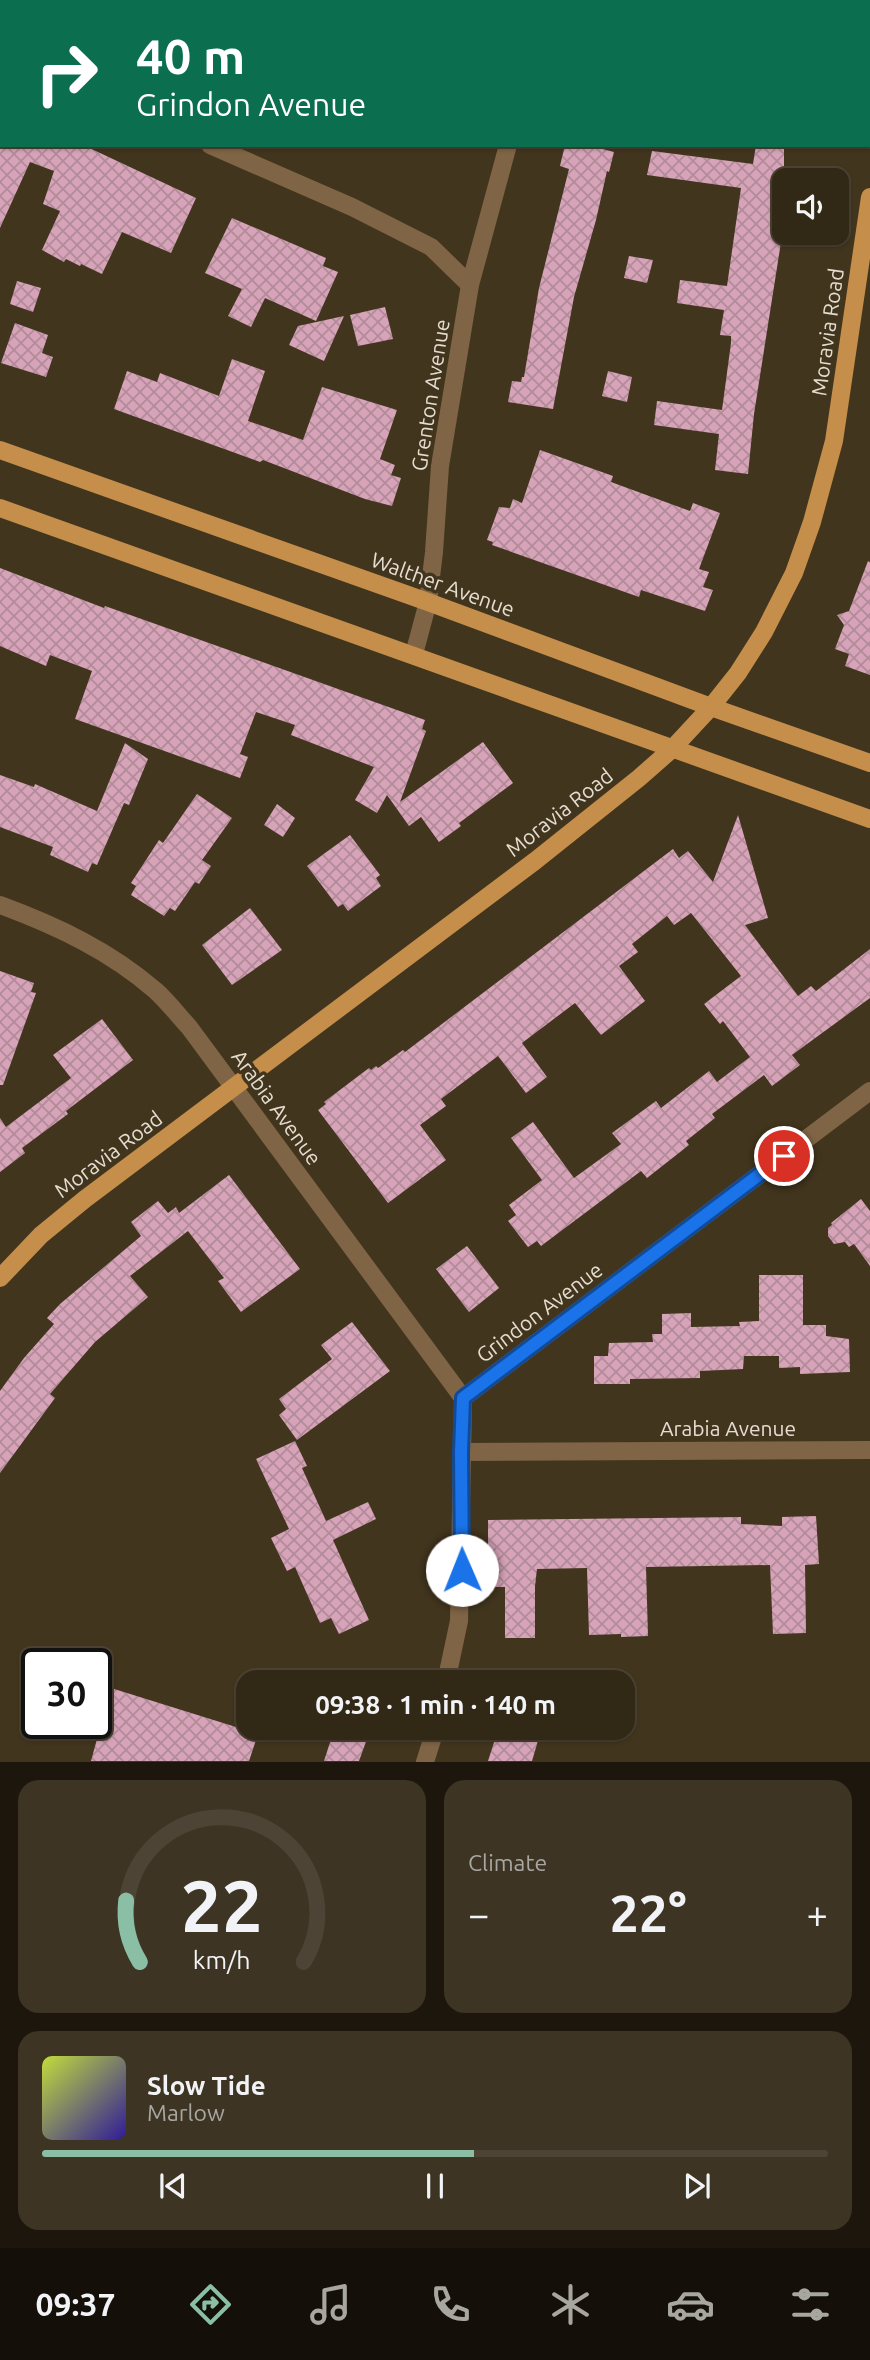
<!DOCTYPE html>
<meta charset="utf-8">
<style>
body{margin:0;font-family:Ubuntu,sans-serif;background:#3d3423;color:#f1f3f6;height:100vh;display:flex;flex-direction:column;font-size:26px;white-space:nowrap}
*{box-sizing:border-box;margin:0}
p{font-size:23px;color:#a8a6a1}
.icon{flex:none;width:38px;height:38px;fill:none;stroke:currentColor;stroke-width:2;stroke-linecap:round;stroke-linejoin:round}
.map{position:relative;height:1762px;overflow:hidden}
.sheet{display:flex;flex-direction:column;gap:18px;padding:18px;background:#1c160c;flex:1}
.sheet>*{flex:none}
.top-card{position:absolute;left:0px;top:0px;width:872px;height:147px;box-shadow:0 2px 5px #0004,0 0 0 2px #4d4435;background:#0b6e4f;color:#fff;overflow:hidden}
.tools{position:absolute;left:772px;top:168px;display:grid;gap:14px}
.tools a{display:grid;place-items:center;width:77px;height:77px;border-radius:14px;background:#322816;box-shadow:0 2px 5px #0004,0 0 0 2px #4d4435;font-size:35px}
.speed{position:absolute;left:21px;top:1648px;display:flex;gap:14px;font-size:35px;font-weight:700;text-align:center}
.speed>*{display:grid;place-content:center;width:91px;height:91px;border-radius:50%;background:#322816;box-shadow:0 2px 5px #0004,0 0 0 2px #4d4435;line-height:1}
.speed .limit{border:4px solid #111;border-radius:10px;background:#fff;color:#111}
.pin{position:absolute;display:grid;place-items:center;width:60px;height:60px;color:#fff;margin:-30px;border:4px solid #fff;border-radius:50%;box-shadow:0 2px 7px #0007}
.me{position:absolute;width:77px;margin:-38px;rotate:359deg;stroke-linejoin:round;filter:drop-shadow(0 0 5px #0008)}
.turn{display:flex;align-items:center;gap:24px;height:147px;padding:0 21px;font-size:32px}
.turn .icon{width:91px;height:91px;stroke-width:2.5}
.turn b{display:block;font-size:49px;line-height:60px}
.big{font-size:52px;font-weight:600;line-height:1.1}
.sheet .widget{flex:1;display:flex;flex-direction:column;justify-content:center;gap:10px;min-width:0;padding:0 24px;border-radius:21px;background:#3d3423}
.sheet .dial{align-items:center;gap:0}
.dial svg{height:182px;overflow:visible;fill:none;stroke:#4d4435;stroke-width:7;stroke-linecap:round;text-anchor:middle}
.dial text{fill:#f1f3f6;stroke:none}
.song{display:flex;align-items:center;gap:21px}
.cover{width:84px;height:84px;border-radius:10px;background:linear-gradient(135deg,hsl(70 70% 55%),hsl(250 70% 35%))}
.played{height:7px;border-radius:4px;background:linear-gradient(90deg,#8abfa5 55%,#4d4435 55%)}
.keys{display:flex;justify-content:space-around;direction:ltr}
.heat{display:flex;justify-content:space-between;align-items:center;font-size:38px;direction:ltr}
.sheet .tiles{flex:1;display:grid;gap:18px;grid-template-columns:1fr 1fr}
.widget:last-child{grid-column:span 2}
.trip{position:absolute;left:236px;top:1670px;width:399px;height:70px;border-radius:21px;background:#322816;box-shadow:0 2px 5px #0004,0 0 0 2px #4d4435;font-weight:600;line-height:70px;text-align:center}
.tab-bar{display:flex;height:112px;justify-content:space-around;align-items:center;background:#141009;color:#a8a6a1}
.tab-bar .icon{width:49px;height:49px}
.tab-bar .selected{color:#8abfa5}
.tab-bar b{font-size:32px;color:#f1f3f6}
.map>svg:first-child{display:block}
</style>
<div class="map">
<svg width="870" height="1762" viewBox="0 0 870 1762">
<defs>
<pattern id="building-cross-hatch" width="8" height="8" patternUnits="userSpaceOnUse" patternTransform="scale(1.75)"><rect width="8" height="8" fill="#d6a3b8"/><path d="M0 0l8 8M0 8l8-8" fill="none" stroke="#b28b9a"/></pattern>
</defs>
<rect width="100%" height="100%" fill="#42351e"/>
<g fill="url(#building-cross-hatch)">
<path d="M0,145h83l113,53 -25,55 -49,-21 -20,42 -21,-10 -1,2 -14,-7 -2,3 -22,-12 18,-39 -17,-7 11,-33 -24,-9 -30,66z"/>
<path d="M565,145h22l27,7 -5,20 -2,-1 -11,49 -22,77 -21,112 -45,-7 4,-21 9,1 1,-5h2l15,-89 30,-119 -9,-3z"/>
<path d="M756,145h28v78l-30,191 -6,60 -33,-4 4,-36 -65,-9 3,-24 65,9 9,-67v-7l-11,-1 4,-25 -47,-7 3,-23 47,6 14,-98 -94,-13 5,-24 101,13z"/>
<path d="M232,218l94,40 -3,8 15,6 -22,49 -51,-23 -14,29 -23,-11 14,-27 -37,-16z"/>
<path d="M629,256l24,4 -6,23 -23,-5z"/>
<path d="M17,281l24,7 -8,24 -23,-8z"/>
<path d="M385,307l8,32 -35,7 -8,-31z"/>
<path d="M344,316l-20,45 -35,-16 9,-19z"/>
<path d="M15,323l33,12 -6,18 11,4 -7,20 -45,-14z"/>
<path d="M232,359l33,12 -17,50 55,19 19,-53 75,23 -17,49 15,6 -4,10 10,3 -9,28 -27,-7 -102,-39 -3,2 -146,-53 13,-38 30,11 3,-9 59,23z"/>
<path d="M608,371l24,6 -5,25 -25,-6z"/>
<path d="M540,450l73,26 -2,6 79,29 3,-8 27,10 -21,56 10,3 -6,15 10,3 -8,21 -64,-21 -2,7 -147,-52 1,-3 -6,-2 12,-33 11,1 3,-9 9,4z"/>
<path d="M868,561l2,1v113l-25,-9 4,-12 -14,-5 9,-24 -7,-10 12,-4z"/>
<path d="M0,568l104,40 1,-2 320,114 -3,9 4,2 -26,71 83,-60 30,41 -54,40 2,3 -22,16 -18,-25 -12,9 -22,-31 -10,18 -22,-13 19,-33 -83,-32 4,-10 -39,-13 -16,42 8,3 -8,21 -165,-59 17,-48 -42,-16 -4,11 -46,-20z"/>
<path d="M125,743l23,16 -19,46 -5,-2 -27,62 -5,-2 -4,9 -38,-17 3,-8 -53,-20v-52l34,12 1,-3 62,27z"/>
<path d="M197,794l35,24 -30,42 9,6 -12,18 -4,-2 -20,29 -5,-3 -6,8 -33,-21 5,-9 -5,-3 28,-43 4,3z"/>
<path d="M277,804l18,14 -12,19 -19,-12z"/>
<path d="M738,815l30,103 -23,7 53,71 13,-10 5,5 54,-42v49l-78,57 8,10 -28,21 -8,-11 -52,39 3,4 -29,23 3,4 -42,33 -6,-7 -100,75 -4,-5 -9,6 -20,-26 8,-6 -7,-10 33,-25 -31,-42 22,-16 41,56 47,-34 -9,-11 44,-32 5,7 48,-37 8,11 33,-25 -27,-36 -3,3 -16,-20 37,-28 -50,-63 -17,12 -7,-9 -35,28 6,8 -19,14 26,35 -44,34 -26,-32 -53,40 25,34 -21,16 -28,-37 -57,43 5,7 -26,19 26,35 -58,43 -70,-93 8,-6 -2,-2 45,-34 2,2 5,-4 2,2 25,-18 2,2 268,-203 6,9 9,-7 25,31z"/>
<path d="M350,835l30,40 -4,3 5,8 -33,25 -5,-7 -5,3 -31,-41z"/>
<path d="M250,908l32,42 -50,35 -30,-40z"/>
<path d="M0,971l34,12 -3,9 5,1 -33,92h-3z"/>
<path d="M102,1019l31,41 -67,51 2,3 -46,34 3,5 -25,19v-54l6,9 65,-49 -18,-23z"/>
<path d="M229,1175l71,94 -59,43 -23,-31 6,-3 -36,-47 -58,45 18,21 -53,45 -45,52 5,4 -55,75v-82l24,-33 30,-34 -7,-6 13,-14 81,-68 -10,-14 27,-21 10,12 8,-6 3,6z"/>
<path d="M861,1199l9,12v55l-16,-22 -5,3 -4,-5 -11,2 -6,-8v-8l4,-3 -1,-2z"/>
<path d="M467,1246l32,42 -30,24 -33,-43z"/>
<path d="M759,1275h44v50h23v11l23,3 1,33 -50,2v-7l-21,1v-12h-35l-1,13 -43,2v7l-70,1v5h-36v-28h14l1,-13 44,-1 -1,-8h10v-20l29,-1v14l49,-1 -1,-4 20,-1z"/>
<path d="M352,1322l38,49 -93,69 -18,-25 7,-6 -7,-10 53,-40 -11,-14z"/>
<path d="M295,1441l12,25 -5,2 24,53 42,-19 8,17 -43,21 36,80 -30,14 -8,-16 -11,5 -25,-56 -8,4 -16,-33 18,-9 -33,-70z"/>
<path d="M816,1516l3,48 -14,1 1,68 -33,1 -3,-69 -124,2 2,69 -27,1v-3l-32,1 -2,-67 -50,1 -2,17v52h-30v-51h-10v-9h-7v-58l253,-3v7l41,2v-9z"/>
<path d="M111,1688l147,46 -9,27h-158z"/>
<path d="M335,1727l33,9 -9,25h-35z"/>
<path d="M499,1727h43l-10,34h-44z"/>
</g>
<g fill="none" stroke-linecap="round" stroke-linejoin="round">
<g stroke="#7f6445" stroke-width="18">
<path d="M537,2v-2"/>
<path d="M0,16l2,1"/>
<path d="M210,145l142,62 79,40 39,38"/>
<path d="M414,654l14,-52 6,-50 6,-86 30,-181 38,-140"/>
<path d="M0,905c57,21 110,46 156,86 12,11 22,24 33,36l274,371"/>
<path d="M463,1398l407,-307"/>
<path d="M461,1452l409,-2"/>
<path d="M446,1682l13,-61 4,-223"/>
<path d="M425,1762l11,-35"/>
</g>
<g stroke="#c58e4a" stroke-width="18">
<path d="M0,450l428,152 283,105 159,56"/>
<path d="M0,508l870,311"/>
<path d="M0,1278l41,-43 44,-36 450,-338 104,-83 33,-29 39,-42 27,-34 26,-41 30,-59 18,-51 22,-81 36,-244"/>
</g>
</g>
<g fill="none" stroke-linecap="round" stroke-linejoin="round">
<g stroke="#114b97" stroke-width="18">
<path id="route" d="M462,1570l-1,-118 2,-54 321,-242"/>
</g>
<use href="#route" stroke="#1a73e8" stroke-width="12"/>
</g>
<g text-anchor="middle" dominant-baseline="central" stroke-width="7" stroke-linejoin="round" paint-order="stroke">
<g font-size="21" fill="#e5ded0" stroke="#42351e">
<text transform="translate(827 332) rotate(-82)">Moravia Road</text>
<text transform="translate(430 395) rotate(-81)">Grenton Avenue</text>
<text transform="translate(443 584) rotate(20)">Walther Avenue</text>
<text transform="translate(559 812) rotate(-38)">Moravia Road</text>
<text transform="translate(277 1107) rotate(54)">Arabia Avenue</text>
<text transform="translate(108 1154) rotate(-37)">Moravia Road</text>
<text transform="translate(539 1312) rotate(-37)">Grindon Avenue</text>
<text x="728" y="1428">Arabia Avenue</text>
</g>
</g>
</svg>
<div class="tools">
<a><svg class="icon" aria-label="sound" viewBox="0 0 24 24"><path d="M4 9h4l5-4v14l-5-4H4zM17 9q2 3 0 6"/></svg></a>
</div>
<div class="speed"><div class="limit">30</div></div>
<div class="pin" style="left:784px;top:1156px;background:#d93025"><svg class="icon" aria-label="arrive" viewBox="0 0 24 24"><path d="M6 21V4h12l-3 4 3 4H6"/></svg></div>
<svg class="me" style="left:462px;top:1570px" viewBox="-20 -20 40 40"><circle r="19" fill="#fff"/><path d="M0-13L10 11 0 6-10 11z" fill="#1a73e8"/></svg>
<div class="trip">09:38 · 1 min · 140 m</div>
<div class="top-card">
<div class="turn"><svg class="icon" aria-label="right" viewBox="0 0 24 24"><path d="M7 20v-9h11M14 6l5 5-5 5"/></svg><div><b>40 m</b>Grindon Avenue</div></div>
</div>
</div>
<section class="sheet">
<div class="tiles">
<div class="widget dial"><svg viewBox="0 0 100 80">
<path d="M14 69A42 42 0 1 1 86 69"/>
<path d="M14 69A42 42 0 0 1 8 42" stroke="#8abfa5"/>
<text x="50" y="56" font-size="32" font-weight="700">22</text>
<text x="50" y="72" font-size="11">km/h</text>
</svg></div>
<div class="widget"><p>Climate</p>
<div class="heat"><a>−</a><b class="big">22°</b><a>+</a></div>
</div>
<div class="widget">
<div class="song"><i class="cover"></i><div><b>Slow Tide</b><p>Marlow</p></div></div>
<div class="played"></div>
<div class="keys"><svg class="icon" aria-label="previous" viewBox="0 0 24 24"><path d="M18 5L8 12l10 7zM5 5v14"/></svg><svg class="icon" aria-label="pause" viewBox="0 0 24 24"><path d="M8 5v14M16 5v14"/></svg><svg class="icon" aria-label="next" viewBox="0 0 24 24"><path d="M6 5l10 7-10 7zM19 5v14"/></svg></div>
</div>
</div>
</section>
<nav class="tab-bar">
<b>09:37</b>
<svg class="icon selected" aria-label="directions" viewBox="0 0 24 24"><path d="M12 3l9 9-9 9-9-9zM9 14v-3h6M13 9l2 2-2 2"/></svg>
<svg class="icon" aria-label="music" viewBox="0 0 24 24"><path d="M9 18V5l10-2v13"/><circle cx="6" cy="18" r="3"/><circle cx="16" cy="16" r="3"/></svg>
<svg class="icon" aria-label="phone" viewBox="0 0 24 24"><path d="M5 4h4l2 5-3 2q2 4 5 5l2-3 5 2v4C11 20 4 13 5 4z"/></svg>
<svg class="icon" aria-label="climate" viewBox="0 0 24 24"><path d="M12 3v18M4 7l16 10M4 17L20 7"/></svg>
<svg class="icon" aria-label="car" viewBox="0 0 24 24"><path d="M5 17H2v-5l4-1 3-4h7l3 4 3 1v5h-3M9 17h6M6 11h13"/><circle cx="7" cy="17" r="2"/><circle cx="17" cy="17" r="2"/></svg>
<svg class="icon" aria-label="filters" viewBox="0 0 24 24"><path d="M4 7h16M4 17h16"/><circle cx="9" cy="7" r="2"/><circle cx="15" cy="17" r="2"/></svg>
</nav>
